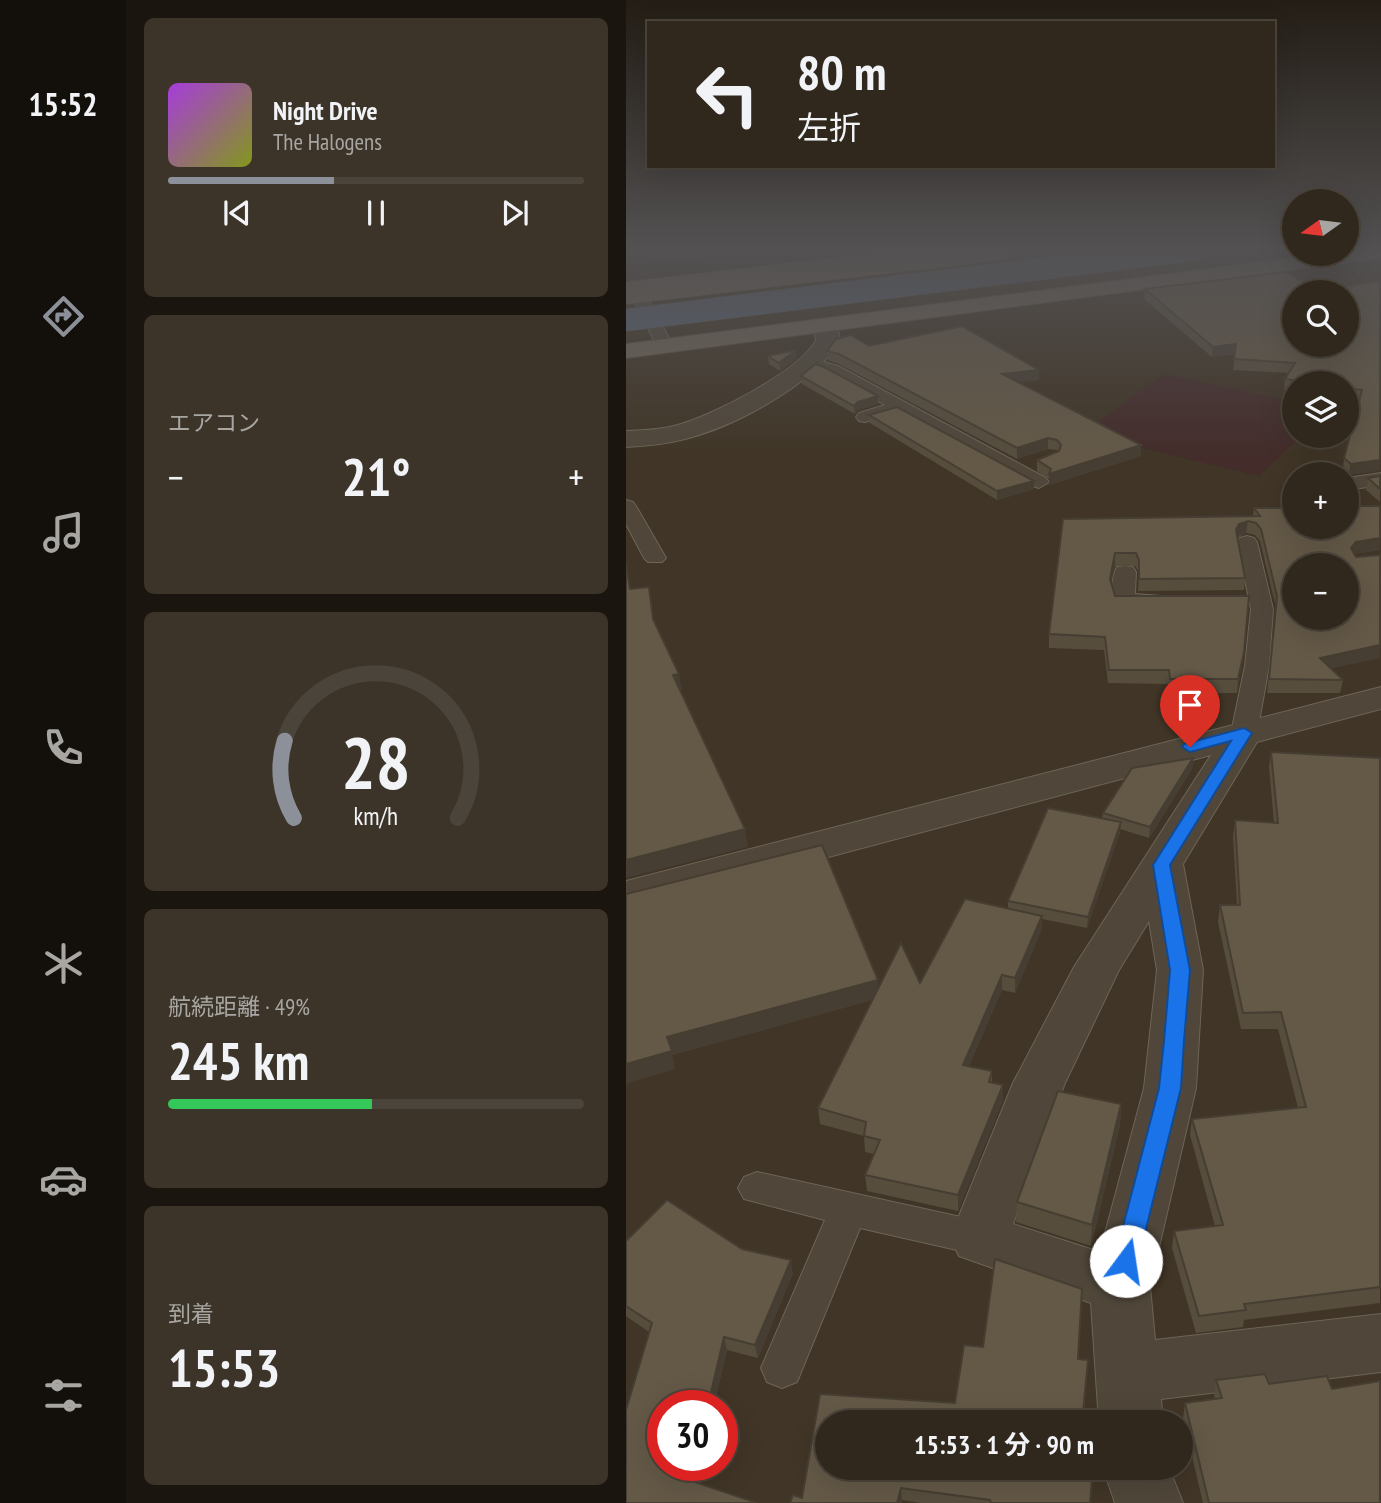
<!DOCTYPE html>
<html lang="ja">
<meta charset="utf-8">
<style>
body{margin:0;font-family:"PT Sans Narrow","Noto Sans JP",sans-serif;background:#3c3429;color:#f1f3f6;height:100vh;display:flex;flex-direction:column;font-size:26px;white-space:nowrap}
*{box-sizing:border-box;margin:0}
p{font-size:23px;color:#a8a6a3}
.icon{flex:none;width:38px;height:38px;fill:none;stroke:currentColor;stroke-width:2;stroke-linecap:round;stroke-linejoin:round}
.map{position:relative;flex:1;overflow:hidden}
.side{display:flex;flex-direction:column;gap:18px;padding:18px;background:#1a160f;width:500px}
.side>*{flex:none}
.banner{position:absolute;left:21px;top:21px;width:628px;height:147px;border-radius:0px;box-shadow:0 7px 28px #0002,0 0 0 2px #4b443b;background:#30281c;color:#f1f3f6;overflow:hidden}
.needle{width:46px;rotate:256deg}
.tools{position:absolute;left:656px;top:189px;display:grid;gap:14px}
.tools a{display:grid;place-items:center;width:77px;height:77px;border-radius:50%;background:#30281c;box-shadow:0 7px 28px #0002,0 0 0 2px #4b443b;font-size:35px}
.speed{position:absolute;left:21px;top:1390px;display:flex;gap:14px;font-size:35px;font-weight:700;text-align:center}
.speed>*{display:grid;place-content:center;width:91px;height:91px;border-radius:50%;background:#30281c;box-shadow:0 7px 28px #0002,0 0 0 2px #4b443b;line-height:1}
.speed .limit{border:10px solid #d22;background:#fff;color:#111}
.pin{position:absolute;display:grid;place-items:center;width:60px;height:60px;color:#fff;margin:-72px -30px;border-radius:50% 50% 50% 0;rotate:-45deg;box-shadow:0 0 7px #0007}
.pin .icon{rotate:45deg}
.me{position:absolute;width:77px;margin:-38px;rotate:14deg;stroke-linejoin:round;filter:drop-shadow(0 0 5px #0008)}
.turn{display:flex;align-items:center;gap:24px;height:147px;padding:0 35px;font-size:32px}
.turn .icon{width:91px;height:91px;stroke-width:2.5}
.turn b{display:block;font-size:49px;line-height:60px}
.big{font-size:52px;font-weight:700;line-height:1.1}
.side .card{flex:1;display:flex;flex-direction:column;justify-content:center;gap:10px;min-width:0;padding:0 24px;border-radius:10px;background:#3c3429}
.side .dial{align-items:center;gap:0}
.dial svg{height:182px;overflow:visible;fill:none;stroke:#4b443b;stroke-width:7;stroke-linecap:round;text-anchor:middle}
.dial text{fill:#f1f3f6;stroke:none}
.song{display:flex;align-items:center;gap:21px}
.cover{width:84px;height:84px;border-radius:10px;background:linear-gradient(135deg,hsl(280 70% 55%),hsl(70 70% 35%))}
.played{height:7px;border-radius:4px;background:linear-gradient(90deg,#8c9099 40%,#4b443b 40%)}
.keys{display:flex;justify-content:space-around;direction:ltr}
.heat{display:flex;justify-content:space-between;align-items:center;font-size:38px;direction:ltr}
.charge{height:10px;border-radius:5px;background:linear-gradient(90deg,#34c759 49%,#4b443b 0)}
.trip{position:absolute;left:189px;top:1410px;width:378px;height:70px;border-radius:35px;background:#30281c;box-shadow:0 7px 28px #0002,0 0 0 2px #4b443b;font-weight:700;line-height:70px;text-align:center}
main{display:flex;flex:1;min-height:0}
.tab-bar{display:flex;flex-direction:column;width:126px;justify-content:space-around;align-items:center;background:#13100b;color:#a8a6a3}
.tab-bar .icon{width:49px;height:49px}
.tab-bar .on{color:#8c9099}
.tab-bar b{font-size:32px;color:#f1f3f6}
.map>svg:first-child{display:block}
</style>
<main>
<nav class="tab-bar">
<b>15:52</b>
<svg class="icon on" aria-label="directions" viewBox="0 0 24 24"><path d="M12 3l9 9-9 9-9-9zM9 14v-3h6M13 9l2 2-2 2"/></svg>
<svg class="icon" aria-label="music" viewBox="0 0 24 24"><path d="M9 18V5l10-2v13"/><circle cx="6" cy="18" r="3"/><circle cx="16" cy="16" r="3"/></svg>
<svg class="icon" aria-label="phone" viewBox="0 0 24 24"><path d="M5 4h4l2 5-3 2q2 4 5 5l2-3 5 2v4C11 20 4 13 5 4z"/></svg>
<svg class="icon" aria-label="climate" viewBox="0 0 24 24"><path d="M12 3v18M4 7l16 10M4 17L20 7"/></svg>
<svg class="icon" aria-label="car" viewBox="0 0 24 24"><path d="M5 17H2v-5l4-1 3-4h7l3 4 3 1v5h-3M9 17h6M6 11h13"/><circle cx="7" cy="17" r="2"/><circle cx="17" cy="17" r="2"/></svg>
<svg class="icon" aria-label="filters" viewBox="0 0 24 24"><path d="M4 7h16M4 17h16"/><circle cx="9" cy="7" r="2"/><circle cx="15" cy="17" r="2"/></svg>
</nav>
<section class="side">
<div class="card">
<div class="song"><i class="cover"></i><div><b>Night Drive</b><p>The Halogens</p></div></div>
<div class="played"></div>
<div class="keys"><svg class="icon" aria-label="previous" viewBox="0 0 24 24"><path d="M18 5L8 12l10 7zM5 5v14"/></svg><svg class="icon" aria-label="pause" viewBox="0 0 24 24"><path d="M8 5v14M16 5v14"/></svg><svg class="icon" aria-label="next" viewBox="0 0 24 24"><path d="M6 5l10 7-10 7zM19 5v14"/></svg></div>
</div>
<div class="card"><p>エアコン</p>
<div class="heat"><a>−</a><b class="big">21°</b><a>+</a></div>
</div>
<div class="card dial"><svg viewBox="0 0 100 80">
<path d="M14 69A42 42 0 1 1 86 69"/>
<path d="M14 69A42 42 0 0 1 10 35" stroke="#8c9099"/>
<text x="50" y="56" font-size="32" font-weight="700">28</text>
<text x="50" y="72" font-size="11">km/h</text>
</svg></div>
<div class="card"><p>航続距離 · 49%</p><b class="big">245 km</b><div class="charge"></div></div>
<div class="card"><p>到着</p><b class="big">15:53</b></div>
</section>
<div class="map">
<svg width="755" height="1503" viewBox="0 0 755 1503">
<rect width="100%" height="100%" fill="#403526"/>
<path fill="#432c2a" d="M538,374l130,28v34h7l-42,40 -177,-42z"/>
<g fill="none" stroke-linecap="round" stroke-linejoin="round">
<g stroke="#6d6558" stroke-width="2">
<g id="service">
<path d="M7,280l7,4 33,62 -3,3h-10l-3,-3 -31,-62z"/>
<path d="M183,358l29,8 208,112 3,4 -10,6 -7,-2 -134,-74 -33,10 -6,-1 -3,-4 3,-4 26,-8 -59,-33 -23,-6 -2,-3 2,-3z"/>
<path d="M755,473v12l-34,5v-12z"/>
<path d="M0,500l7,2 3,4 30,52 -4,4h-14l-4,-4 -18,-34z"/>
<path d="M621,536l7,2 3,4 16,67 -4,57 -12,67 -4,5 -9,3 -9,-3 -4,-5 14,-67 6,-57 -14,-67 3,-4z"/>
<path d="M499,566l8,1 3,5 -1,22 26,2 3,5 -3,5h-46c-6,-9 -3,-30 2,-39z"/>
<path d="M131,1172l222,49 14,5 6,12 -6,12 -14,5 -119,-27 -63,154 -15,6 -15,-6 -6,-14 64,-148 -81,-21 -6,-11 6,-11z"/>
</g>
</g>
<g stroke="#6d6558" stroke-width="2">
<g id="minor">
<path d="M199,319l8,2 6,13 -1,9c-27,43 -105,84 -153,96 -19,5 -39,7 -59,8v-16c16,-1 33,-1 48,-5 37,-9 123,-54 142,-85l-2,-15 3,-5z"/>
<path d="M755,687v22l-124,33 -74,122 20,106 -7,118 -46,198 5,54 226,-26v58l-220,27 2,24h-64l-8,-120 -132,-47 -9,-18 63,-155 61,-116 137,-212 -585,156v-30zM523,921l8,49 -13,118 -44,164 -87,-28 52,-141 54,-113z"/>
<path d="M477,1468h66l14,35h-68z"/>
</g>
</g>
<g stroke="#595044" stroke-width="2">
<path id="primary" d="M755,249v9l-755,100v-14l697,-90h24v-3z"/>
</g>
<use href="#service" fill="#50473a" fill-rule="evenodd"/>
<use href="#minor" fill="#50473a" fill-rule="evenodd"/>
<use href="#primary" fill="#706658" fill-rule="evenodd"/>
<g stroke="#595044" stroke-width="23" stroke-linecap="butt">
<path id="primary-bridge" d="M0,293l375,-44"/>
</g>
<g stroke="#5a5245" stroke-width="23" stroke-linecap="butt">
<path id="motorway-bridge" d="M0,320l574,-71"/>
</g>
<use href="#primary-bridge" stroke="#706658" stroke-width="22"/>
<use href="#motorway-bridge" stroke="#576476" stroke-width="22"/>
</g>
<g fill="#564d3d">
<path d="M22,249h154v4l-151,5z"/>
<path d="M754,281l-31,194 -6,-5 1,-12 15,-58 -12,-1v-16h-53v8l-10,-1 1,-11 4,-6 -56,-3 2,-16 -23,3 -68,-58 1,-10 172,1z"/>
<path d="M243,346l170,34 -22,2 124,74 -92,29v-6l-12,-8v-11l21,-8 -1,-2 -9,-1 -31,10 -178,-95 -11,-4 -1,-9z"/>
<path d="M142,356l29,2 -17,13 -11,-7z"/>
<path d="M175,376l77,20v8l-20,6 -3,4 -53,-30z"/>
<path d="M243,415l165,74 -37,11 -127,-77z"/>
<path d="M754,476v26l-14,-12 2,-12z"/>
<path d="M628,508l126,42 -26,4 2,3 24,-2v103l-49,10 12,12 -3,13h-73l9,-85 -16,-67 -5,-6 -9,-2 -9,5 8,40 -1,12 -106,1 1,-19 -4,-6h-20l-4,17 4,13 127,70 -5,27h-68l-1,-9 -60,-1 -4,-33 -55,-2v-14l14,-115 190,-3z"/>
<path d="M645,752l109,6v545l-136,17 -1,7 -47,6 -24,-85 2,-17 41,-5 -25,-91 2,-16 106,-11 -20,-79h-37l-23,-107 2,-17h17l-4,-69 2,-16 39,3 -5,-56z"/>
<path d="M567,758l-1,11 -43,69 -29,-9v3l-33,96 -45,-9 -1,12 -26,62 -13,-3 -33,76 23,5v12l11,17 -45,111 -91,-20 -2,-16 9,-21 -9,-2 -1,-16 -44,-12 -2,-16 54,-108 -200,55 3,14 -49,-175 253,93 41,-4 88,-74v-8l94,-83 1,-5z"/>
<path d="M495,1104l-1,21 -29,121 -75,-24 1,-20z"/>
<path d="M0,1241l116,8 51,24 -35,85 -31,-8 -13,55h-51v60h36l-4,17 -69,21 23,-171 -23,-16z"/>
<path d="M369,1259l87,30 -4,70 10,1 -5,63h-256v45h266l-3,35h-169l-19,-3v3h-112l3,-8 9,3 18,-104 135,9 9,-58 19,2z"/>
<path d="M590,1380l116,9 48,114h-177l-20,-85 2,-15 30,-4 -1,-4z"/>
</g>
<g fill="#463e32">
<path d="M610,344l-1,10 -23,3 1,-10z"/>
<path d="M170,350l1,8 -17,13 -1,-8z"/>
<path d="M413,370v10l-37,4v-10z"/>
<path d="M252,396v8l-20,6 -3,4 -1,-8 4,-4z"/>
<path d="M422,438v11l-31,10v-11z"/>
<path d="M515,445v11l-92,29v-11z"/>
<path d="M754,460v11l-31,4 2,-11z"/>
<path d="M408,481v8l-37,11v-9z"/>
<path d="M622,521l-2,12 -8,3 -4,6 2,-12 3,-6z"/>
<path d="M754,538v12l-26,4 -3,-6 5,-6z"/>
<path d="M489,553v13l-6,26 1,-13z"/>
<path d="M754,645v13l-62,13 2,-13z"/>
<path d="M618,652l-2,14 -5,27 1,-14z"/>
<path d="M53,674l3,16 -7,2 -2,-17z"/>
<path d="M567,758l-1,11 -43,69 1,-11z"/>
<path d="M495,822l-1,10 -33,96 1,-11z"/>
<path d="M119,829l3,18 -122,31v-18z"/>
<path d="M416,916l-1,15 -26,62v-15z"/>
<path d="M376,975v15l-39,90v-15z"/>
<path d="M252,980l2,18 -208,57 3,14 -49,15v-20l41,-27z"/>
<path d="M377,1085v15l-45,111v-16z"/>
<path d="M495,1104l-1,21 -29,121 1,-21z"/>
<path d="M165,1260l2,13 -35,85 -3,-13z"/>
<path d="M98,1337l3,13 -13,55h-6z"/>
<path d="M67,1465h6l-6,28 -4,-13z"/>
<path d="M275,1488l1,15h-5z"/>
</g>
<g fill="#645947" stroke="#463e32" stroke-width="2" fill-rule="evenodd">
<path d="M23,249h67l-66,3z"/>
<path d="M660,272l31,18 63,-9v179l-29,4 -7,-6 18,-68 -15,-2v-5h-34l-28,-4 10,-16 -61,-4 2,-15 -23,3 -68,-58zM668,292h53v53h-53z"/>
<path d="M336,326l77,44 -37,4 139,71 -92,29 2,-5 -14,-9 22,-9 2,-6 -4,-5 -9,-2 -31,10 -178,-94 -12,-3 9,-12 15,-4 18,11z"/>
<path d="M170,350l-17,13 -11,-7z"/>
<path d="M189,364l9,3 54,29 -20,6 -4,4 -53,-30z"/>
<path d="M271,407l137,74 -37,10 -128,-76z"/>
<path d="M754,476v13l-12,-11z"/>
<path d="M721,506h33v32l-24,4 -5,6 5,9 24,-2v90l-60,13 23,22 -74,-1 8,-83 -16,-67 -5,-6 -8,-2 -9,3 -3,6 9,48 -106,1v-19l-3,-7h-21l-5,26 5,17h134l-5,56 -6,27h-68l-1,-9h-60l-4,-33 -56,-3 14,-115 197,-3 -6,-8h40v19h53zM668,565h53v53h-53z"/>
<path d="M0,565l4,24 19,-2 4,32 26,55 -6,1 72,154 -119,31z"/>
<path d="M645,752l109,6v529l-136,17 2,6 -47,6 -25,-85 49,-6 -31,-106 114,-12 -25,-95 -38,1 -23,-108h20l-5,-85 43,3z"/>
<path d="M567,758l-43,69 -47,-14 29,-45z"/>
<path d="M422,808l73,14 -33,95 -80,-16z"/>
<path d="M196,845l56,135 -211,57 5,14 -46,13v-170z"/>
<path d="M339,899l77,17 -27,62 -13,-3 -39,90 29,6 -3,11 14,3 -45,110 -93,-20 15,-35 -16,-4 2,-14 -48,-14 83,-165 19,40z"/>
<path d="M432,1091l63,13 -29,121 -75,-23z"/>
<path d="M41,1200l75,49 49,11 -36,85 -31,-8 -16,68h-45v60h30l-4,15 68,23h-131v-93l26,-87 -26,-17v-65z"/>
<path d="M369,1259l87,30 -4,70 10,1 -6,63h-255v45h266l-3,35h-99l-1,-3 -89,-12 -4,15h-107l3,-8 9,3 18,-104 135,9 9,-58 19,2z"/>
<path d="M639,1374l4,10 58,-8 5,13 48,-8v122h-171l-24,-100 37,-5 -6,-18z"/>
</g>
<linearGradient id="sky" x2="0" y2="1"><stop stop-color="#231d15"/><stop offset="0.54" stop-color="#535152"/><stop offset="1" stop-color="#535152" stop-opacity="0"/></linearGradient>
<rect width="755" height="460" fill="url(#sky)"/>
<path fill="#1a73e8" stroke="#114b97" stroke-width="2" d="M618,728l8,5 -82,132 20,105 -6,71 -3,47 -43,173 -3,8 -9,3 -8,-3 -4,-8 45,-173 5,-47 6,-71 -17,-105 78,-124 -41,11 -8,-5 2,-3z"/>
</svg>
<div class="tools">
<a><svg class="needle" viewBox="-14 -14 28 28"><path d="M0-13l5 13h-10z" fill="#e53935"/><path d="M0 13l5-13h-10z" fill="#a8a6a3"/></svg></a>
<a><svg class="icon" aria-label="search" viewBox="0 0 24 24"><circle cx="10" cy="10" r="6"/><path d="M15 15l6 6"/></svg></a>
<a><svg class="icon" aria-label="layers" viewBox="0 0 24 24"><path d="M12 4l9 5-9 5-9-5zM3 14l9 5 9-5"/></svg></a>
<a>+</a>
<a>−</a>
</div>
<div class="speed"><div class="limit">30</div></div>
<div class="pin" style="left:564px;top:747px;background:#d93025"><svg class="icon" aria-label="arrive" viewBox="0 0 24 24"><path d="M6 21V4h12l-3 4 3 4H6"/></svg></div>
<svg class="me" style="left:500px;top:1261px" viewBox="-20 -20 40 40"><circle r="19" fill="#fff"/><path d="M0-13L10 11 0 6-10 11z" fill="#1a73e8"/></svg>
<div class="trip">15:53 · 1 分 · 90 m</div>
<div class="banner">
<div class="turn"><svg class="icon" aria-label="left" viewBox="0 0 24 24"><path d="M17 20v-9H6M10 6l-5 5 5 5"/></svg><div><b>80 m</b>左折</div></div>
</div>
</div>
</main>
